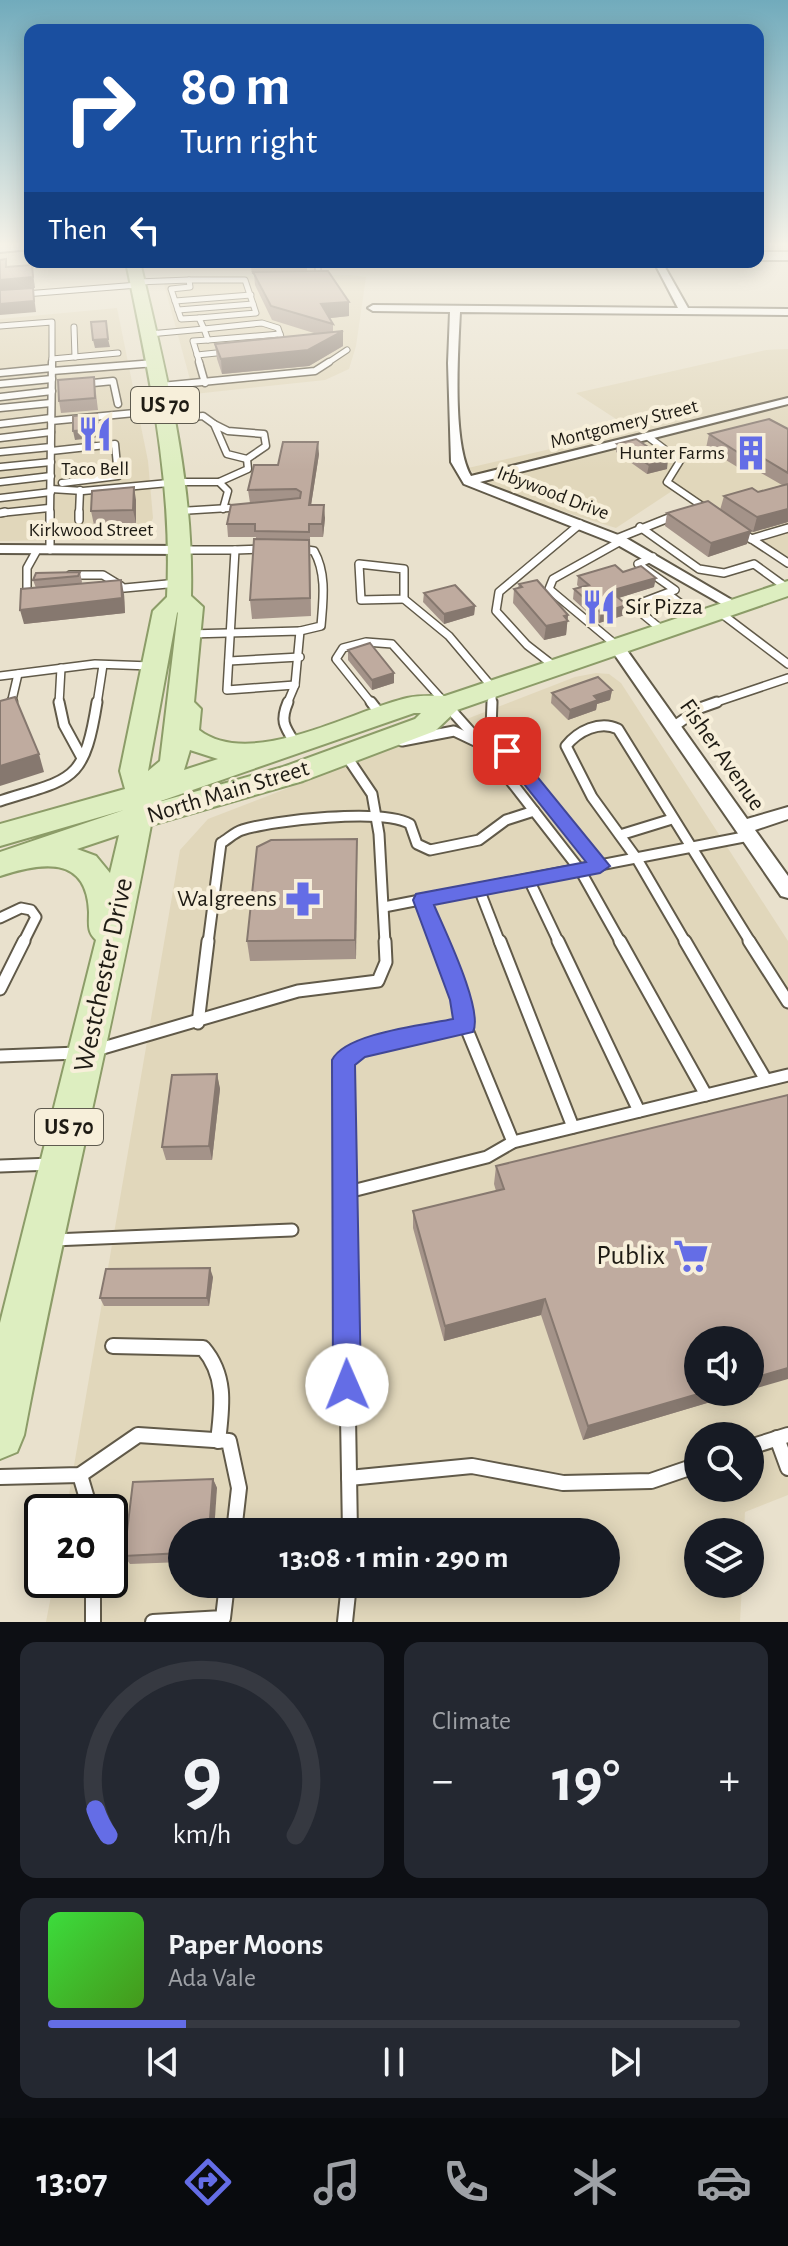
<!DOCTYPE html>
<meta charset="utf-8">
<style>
body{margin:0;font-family:"Alegreya Sans",sans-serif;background:#242831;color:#f1f3f6;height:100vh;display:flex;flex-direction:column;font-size:30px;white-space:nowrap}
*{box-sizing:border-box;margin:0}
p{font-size:26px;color:#9ea1a6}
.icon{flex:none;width:44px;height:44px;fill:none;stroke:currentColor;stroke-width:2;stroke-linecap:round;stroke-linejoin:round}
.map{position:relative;height:1622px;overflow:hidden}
.side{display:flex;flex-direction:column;gap:20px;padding:20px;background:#0d0f14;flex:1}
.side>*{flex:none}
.top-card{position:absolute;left:24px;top:24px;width:740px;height:244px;border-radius:16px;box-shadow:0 4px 20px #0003;background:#1a4fa0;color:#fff;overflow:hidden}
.controls{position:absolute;left:684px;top:1326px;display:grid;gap:16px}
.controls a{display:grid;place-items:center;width:80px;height:80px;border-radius:50%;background:#171b24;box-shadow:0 4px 20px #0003;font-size:40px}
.speed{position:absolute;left:24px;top:1494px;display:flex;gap:16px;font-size:40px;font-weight:700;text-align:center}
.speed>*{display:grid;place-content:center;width:104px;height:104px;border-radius:50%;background:#171b24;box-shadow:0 4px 20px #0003;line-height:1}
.speed .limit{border:4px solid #111;border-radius:12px;background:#fff;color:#111}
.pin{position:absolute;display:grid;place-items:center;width:68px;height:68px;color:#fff;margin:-34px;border-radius:16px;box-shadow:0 4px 12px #0006}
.me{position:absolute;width:88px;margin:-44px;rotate:359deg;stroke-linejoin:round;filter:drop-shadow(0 0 6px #0008)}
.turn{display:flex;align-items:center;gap:28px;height:168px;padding:0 24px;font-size:36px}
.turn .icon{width:104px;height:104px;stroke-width:2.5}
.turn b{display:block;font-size:56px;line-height:68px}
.then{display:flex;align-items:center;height:76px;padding:0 24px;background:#0003;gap:16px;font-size:30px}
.big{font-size:60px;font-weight:600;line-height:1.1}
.side .tile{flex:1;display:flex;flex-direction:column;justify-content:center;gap:12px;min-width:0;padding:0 28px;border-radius:16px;background:#242831}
.side .dial{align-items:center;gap:0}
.dial svg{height:208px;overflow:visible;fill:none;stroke:#363941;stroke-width:7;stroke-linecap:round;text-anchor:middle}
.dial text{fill:#f1f3f6;stroke:none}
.song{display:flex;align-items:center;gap:24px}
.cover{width:96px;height:96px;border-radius:12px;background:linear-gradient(135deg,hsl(120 70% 55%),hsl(100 70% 35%))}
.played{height:8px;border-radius:4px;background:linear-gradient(90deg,#646de6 20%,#363941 20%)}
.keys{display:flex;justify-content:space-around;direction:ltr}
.heat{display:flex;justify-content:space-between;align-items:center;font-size:44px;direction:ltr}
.side .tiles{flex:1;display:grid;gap:20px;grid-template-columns:1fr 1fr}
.tile:last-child{grid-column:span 2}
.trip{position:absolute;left:168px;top:1518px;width:452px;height:80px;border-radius:40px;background:#171b24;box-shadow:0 4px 20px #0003;font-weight:600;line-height:80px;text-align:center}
.dock{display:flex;height:128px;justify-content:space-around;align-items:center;background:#090b0e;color:#9ea1a6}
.dock .icon{width:56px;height:56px}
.dock .selected{color:#646de6}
.dock b{font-size:36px;color:#f1f3f6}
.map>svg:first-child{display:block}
</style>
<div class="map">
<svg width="788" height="1622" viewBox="0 0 788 1622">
<rect width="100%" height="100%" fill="#e9e1cd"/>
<g fill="#e1d7bb" fill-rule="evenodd">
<path d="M351,275l15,2 -10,69 -7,23 -24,11 -131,14 -32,-117z"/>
<path d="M117,308l31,153 5,57 -7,17 -17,4 -129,2v-222z"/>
<path d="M788,349v219l-116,-77 -56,37 -122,-38 -26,-22 165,-38 -57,-37 190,-43z"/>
<path d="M596,673l13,1 12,9 167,258v554l-43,17 -1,20h-46v52h44l-2,38h-694l8,-42h56v-68h-44l114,-662 28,-31 367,-142zM698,1340h52v52h-52zM698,1436h52v52h-52zM182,1532h424v52h-424z"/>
</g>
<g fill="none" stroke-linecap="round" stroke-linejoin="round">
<g stroke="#615a49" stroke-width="7">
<g id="lane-far5">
<path d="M318,262v9"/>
<path d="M189,280h56l11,33 -57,5"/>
<path d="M137,282l52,-2 1,7 -19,2 10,30 18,-1 5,11 58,-6 16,5 6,18"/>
<path d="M25,294l113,-9"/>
<path d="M175,301l76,-6"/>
<path d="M178,310l75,-6"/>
<path d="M0,326l52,-4v42"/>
<path d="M74,327l1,30"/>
<path d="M149,334l55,-5 4,11 -15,1 7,23"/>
<path d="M208,340l72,-6"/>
<path d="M197,355l29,-3"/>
<path d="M52,359l66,-6"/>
<path d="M144,364l11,-1"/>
<path d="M326,364l21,-14"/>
</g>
</g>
<g stroke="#615a49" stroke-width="9">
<g id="lane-far4">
<path d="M199,362l6,21"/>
<path d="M52,371l103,-8"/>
<path d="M0,373l52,-5"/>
<path d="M0,384l52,-5"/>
<path d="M83,384l30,-3 5,23"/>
<path d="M161,386l154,-15 14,-9"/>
<path d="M0,397l52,-6"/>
<path d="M0,408l51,-5"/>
<path d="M168,419l35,-3 11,8"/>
<path d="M51,421l115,-11"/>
<path d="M0,424l51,-6"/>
<path d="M214,424l14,7 36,3 2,12 -19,13 -20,-5z"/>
<path d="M647,436l33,25 -13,21 41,28"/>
<path d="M0,438l51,-6"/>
<path d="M51,451l64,-7 3,32 -56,7"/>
<path d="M0,452l51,-5"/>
<path d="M0,467l51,-5"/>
<path d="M0,482l51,-6"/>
<path d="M219,482l29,-13 -1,-10"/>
<path d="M51,489l32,2 96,-9h40l9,9 -5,18"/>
<path d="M0,498l51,-6"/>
<path d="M180,511l49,-3"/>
<path d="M0,513l49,-5"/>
<path d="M50,514l2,-152"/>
<path d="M79,514l1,-24"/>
</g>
</g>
<g stroke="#615a49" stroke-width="10">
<g id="lane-far3">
<path d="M0,513l5,-1"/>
<path d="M79,520v-8"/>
<path d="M640,527l59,42 25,4 30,-9 33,24"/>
<path d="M741,532l47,31"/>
<path d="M616,539l60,-24"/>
<path d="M751,539l37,-11"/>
<path d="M300,549l14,2c13,23 9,50 7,75l-21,5"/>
<path d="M50,550v-38"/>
<path d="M183,550h52l-8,140 68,-5"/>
<path d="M235,550l31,-1"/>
<path d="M653,557l-15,7 37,26 -42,16 29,24"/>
<path d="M359,564l45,5v30l-43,1z"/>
<path d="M70,575h33l18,11"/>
<path d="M114,589l64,-6"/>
<path d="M669,595l30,22"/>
<path d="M27,597v-29l10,-18"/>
<path d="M404,599l45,37 43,51v17"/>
<path d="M718,611l70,53"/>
<path d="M189,634l111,-3 -5,54 -8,19"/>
<path d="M616,645l-67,-56 4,-10 68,-38"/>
<path d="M229,661l71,-4"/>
<path d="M554,666l-27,-21 -31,-34 3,-19 81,-68"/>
<path d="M0,676l95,-12 56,2"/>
<path d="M11,704l7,-30"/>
<path d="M59,704l2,-36"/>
<path d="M97,704l6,-39"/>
<path d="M372,704l-36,-45 7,-11 23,-6 26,2 54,60"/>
<path d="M711,704l77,-26"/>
</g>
</g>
<g stroke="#615a49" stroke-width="13">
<g id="lane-far2">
<path d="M59,702l5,23 18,33"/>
<path d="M288,702c-8,19 -4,24 7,41"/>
<path d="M371,702l10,13"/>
<path d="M444,702l41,46 95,122 41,73"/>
<path d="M492,702l-1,27 109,137"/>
<path d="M10,709l2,-7"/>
<path d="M673,727l27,-19 17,-6"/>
<path d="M402,741l52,-10 21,10"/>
<path d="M345,754l27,40 7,40 6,109"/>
<path d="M0,801c72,-23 84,-17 97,-99"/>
<path d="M620,835l52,-16"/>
<path d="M529,880l30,63"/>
<path d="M479,889l21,54"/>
<path d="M423,900l16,43"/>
<path d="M384,907l365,-71"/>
<path d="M0,918l21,-10 10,2 5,7 -13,26"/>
<path d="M208,943l13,-100c7,-4 14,-11 21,-13 32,-10 141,-22 168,-6l7,20 13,6 49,-10 27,-20 28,-9"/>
<path d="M686,943l-49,-84 -45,-62 -26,-51c12,-15 34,-26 52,-17l133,214"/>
</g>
</g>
<g stroke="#615a49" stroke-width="15">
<g id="lane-far1">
<path d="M439,941l22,59 4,25 48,117"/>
<path d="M500,941l73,186"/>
<path d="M558,941l81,170"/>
<path d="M620,941l86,154"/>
<path d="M685,941l81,139"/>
<path d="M749,941l39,61"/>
<path d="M0,989l24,-48"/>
<path d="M198,1023l10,-82"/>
<path d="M96,1050l202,-59 80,-10 8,-19 -1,-21"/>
<path d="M0,1056l78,-3"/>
<path d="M0,1166l52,-2"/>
<path d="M344,1193l-1,-133 16,-11 106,-24"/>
<path d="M53,1240l239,-10"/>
<path d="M345,1244l-1,-51 143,-36 26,-15 275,-67"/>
</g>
</g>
<g stroke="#615a49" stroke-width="18">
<g id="lane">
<path d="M345,1242l5,290"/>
<path d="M113,1346l90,2c24,28 19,59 15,93"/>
<path d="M777,1438l11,30"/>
<path d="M750,1447l38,-12"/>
<path d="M80,1475l11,37"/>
<path d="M0,1477l80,-2 58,-40 91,6 10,47 -5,44"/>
<path d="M349,1478l123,-12 91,17 88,-2 47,-16"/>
<path d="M93,1580v42"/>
<path d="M153,1622l70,-4 4,-34"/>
<path d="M345,1622l4,-38"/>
</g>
</g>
<g stroke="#615a49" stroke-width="4">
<g id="street">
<path d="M654,262h8l26,46 100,1v6l-328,-3c-2,40 -8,132 11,164l317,-78v6l-308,78 146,56 111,65 2,3 -7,4 -116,-66 -152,-60 -13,-22 -3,-99 2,-51 -77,-1 -5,-3 5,-3 305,3z"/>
<path d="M0,545l183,1 7,4 -7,4 -183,-1z"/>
<path d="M616,640l5,2 126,177 41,-12v12l-33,11 33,46v22l-7,-2 -173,-251z"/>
</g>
</g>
<g stroke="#615a49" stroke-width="4">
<g id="secondary">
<path d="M30,243v6l-30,3v-8z"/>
<rect x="758" y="252" width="30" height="8"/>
</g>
</g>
<g stroke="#8c9c68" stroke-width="4">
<path id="primary" d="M126,262h14c26,111 54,219 51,334l12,11 -9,95 7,7 -2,21c52,40 152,-19 208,-32 12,-3 25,-2 38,-2l343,-115v15l-331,114 -22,21 -132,50 -152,44c-38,205 -89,406 -127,610l-7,17 -17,7v-136l96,-383c-9,-8 -7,-16 -7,-28 -2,-58 -49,-49 -89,-36v-24l124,-42 -124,36v-22l125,-35 -5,-18 33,-160 14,-14c6,-115 -18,-223 -41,-335zM178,612l-18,149 -12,10 29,-158zM414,713h7l-6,6 -132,48 -128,36zM190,750l28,9 -34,11zM119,835l-9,38 -14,-17 -19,-7z"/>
</g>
<use href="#lane-far5" stroke="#fff" stroke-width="5"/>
<use href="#lane-far4" stroke="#fff" stroke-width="6"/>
<use href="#lane-far3" stroke="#fff" stroke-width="7"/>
<use href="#lane-far2" stroke="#fff" stroke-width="9"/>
<use href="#lane-far1" stroke="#fff" stroke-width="11"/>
<use href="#lane" stroke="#fff" stroke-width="14"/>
<use href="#street" fill="#fff" fill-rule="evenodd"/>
<use href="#secondary" fill="#fff" fill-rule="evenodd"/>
<use href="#primary" fill="#ddeec0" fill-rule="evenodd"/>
</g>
<g fill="#a49389">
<path d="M307,262v9l42,31v14l-19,2 3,6v8l10,14 -34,20 -87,8 -5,-15 -2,-15 102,-10 -45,-14 -17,-35 -1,-11h-2l-1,-7z"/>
<path d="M94,377l4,33 -37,3 -2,-12z"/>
<path d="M788,429v93l-35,10 -25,-17 19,29 -39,13 -43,-31 2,-13 53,-3 4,-14 34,-4 24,-7 -33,-19 -10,2 -33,-20 3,-14z"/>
<path d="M617,444l50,25 -20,5 -31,-22z"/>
<path d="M319,454l-8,51 14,13 -2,19h-13l1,79 -59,3 -2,-19 6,-63h-28l-1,-13 23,-21 -2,-13 30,-25z"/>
<path d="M136,500v23l-42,2 -3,-14z"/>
<path d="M80,572l2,10 -1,2 43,10 1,19 -101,11 12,-36 -3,-8z"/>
<path d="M623,572l31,15 -36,11 7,17 -26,8 -26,-24 1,-10 6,-1 -3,-3 1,-9z"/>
<path d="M519,584l49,31 -2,20 -22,5 -31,-37 1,-14 4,-1z"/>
<path d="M424,593l51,13 -1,9 -30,9 -21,-22z"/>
<path d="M348,650l46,33 -22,7 -24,-30z"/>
<path d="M612,690l-2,10 -13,4 -1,6 -28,10 -17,-17 1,-10z"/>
<path d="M357,858l-1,101 -106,2 -3,-20z"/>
<path d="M217,1074l3,15 -8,71h-46l-4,-13z"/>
<path d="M496,1166l202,226h46l-161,48 -42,-125 -97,26 -31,-113v-17l83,-20 -2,-7z"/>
<path d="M213,1277l-4,29h-105l-4,-8z"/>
<path d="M213,1479l4,9 -35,44v30l-52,2 -6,-8z"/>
</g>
<g fill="#86786f">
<path d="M32,265l3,23 -35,2v-10z"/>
<path d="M33,288l3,24 -36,3v-11z"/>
<path d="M349,302v14l-27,3 -1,-15z"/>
<path d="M343,331v15l-34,20 -87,8 -1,-15z"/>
<path d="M108,339l2,8 -15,1 -2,-8z"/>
<path d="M97,414l3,23 -25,3 -2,-9z"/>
<path d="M318,442l1,12 -10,64v-13z"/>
<path d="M753,452l-4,14 -10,2 3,-13z"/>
<path d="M668,460l-1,9 -20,5 2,-9z"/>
<path d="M134,487l2,13v23l-3,-13z"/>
<path d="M324,505l1,13 -2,19 -1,-13z"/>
<path d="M788,509v13l-35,10 4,-15z"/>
<path d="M751,531l-4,13 -39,13 3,-14z"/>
<path d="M656,578l-2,9 -45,14 1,-10z"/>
<path d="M121,580l3,14 1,19 -101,11 -4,-14z"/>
<path d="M627,605l-2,10 -26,8 2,-10z"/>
<path d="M475,606l-1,9 -30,9v-10z"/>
<path d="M568,615l-2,20 -22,5 2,-14z"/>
<path d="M394,673v10l-22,7v-10z"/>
<path d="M612,690l-2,10 -13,4 -1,6 -28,10 2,-10 24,-14z"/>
<path d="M39,754l5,18 -44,14v-20z"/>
<path d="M357,839v19l-1,101 -1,-19z"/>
<path d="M217,1074l3,15 -8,71 -3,-14z"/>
<path d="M210,1268l3,9 -4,29 -2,-8z"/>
<path d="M545,1299l-4,16 -97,26 1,-15z"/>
<path d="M788,1368v11l-38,11v-11z"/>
<path d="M705,1392h39l-161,48 5,-14z"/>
<path d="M213,1479l4,9 -3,44h-5z"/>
</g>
<g fill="#bfab9f" stroke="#86786f" stroke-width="2">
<path d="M6,259v8l26,-2 1,12 -33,3v-20z"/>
<path d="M252,262h54v5h-55z"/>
<path d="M328,271l21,31 -28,2 12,20 -62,-18 -18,-34z"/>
<path d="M33,288l1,13 -34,3v-14z"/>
<path d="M106,321l2,18 -15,1 -2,-18z"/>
<path d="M343,331l-35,19 -87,9 -6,-15z"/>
<path d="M94,377l1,21 -36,3 -1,-21z"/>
<path d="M97,414l1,15 -25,2v-15z"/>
<path d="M769,419l19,10v44l-35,-21 -11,3 -33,-21z"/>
<path d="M636,439l32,21 -19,5 -32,-21z"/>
<path d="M283,442h35l-9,63h15l-2,19h-13v8l-54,-1v-7h-28l4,-19 69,-7 1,-6 -5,-3 -48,1 6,-25h24z"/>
<path d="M788,484v25l-31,8 -33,-21 28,-8 6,4z"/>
<path d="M134,487l-1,23 -42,1 1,-20z"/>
<path d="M708,501l43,30 -40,12 -44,-30z"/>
<path d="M254,539l55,1 1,58 -60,2z"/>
<path d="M615,565l8,7 18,-6 15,12 -46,13 17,14 -26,8 -27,-24 15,-4 -11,-9z"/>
<path d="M80,572l-2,4 -45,4 3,-7z"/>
<path d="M121,580l1,18 -102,12 1,-21z"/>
<path d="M537,580l31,35 -4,1 4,5 -22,5 -32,-37 8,-2 -3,-3z"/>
<path d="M455,585l20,21 -31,8 -20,-21z"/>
<path d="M370,643l24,30 -22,7 -24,-30z"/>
<path d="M598,677l14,13 -18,6 4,4 -28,10 -18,-17z"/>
<path d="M15,697l24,57 -39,12v-65z"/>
<path d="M357,839l-2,101 -108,1 10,-94 14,-7z"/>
<path d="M217,1074l-8,72 -47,1 10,-72z"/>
<path d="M788,1095v273l-38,11v-39h-52v52h7l-117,34 -43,-127 -100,27 -32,-115 91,-22 -8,-23z"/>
<path d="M210,1268l-3,30h-107l6,-29z"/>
<path d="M213,1479l-4,53h-27v21l-58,3 9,-74z"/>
</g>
<linearGradient id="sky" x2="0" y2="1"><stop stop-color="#71abbc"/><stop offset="0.52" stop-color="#f5f2e8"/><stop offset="1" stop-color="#f5f2e8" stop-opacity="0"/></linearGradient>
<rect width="788" height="470" fill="url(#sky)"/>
<path fill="#646de6" stroke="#414796" stroke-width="2" d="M507,745l6,2 97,119 -10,7 -166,32c10,24 50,105 39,127l-108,25 -10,8 6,320 -4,10 -10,4 -10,-4 -4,-10 -1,-325c13,-27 92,-35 121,-41l-3,-19 -37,-100 3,-6 170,-32 -85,-107 -2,-4z"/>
<defs>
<g id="restaurant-bare" transform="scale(2.76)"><path d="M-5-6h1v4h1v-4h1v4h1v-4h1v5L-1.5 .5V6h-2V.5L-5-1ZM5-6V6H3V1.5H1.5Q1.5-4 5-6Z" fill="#646de6" stroke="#f7efda" stroke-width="2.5" paint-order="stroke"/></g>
<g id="building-bare" transform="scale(2.76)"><path d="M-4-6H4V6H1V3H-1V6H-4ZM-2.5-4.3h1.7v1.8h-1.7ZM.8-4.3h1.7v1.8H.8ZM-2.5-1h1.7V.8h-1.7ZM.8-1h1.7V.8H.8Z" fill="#646de6" stroke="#f7efda" stroke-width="2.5" paint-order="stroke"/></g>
<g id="pharmacy-bare" transform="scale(2.76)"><path d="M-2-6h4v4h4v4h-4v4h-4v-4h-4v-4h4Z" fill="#646de6" stroke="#f7efda" stroke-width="2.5" paint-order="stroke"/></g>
<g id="supermarket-bare" transform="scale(2.76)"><path d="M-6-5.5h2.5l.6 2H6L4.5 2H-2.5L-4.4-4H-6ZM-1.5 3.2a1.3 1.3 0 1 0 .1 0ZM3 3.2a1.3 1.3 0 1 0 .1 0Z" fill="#646de6" stroke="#f7efda" stroke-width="2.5" paint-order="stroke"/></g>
</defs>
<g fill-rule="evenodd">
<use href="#restaurant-bare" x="95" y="434"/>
<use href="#building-bare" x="751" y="453"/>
<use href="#restaurant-bare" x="599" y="607"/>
<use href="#pharmacy-bare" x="303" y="899"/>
<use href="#supermarket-bare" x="691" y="1256"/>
</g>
<g text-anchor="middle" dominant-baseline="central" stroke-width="8" stroke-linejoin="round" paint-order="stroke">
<g font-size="20" fill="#1e1b14" stroke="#f7efda">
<text transform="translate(624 424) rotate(-14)">Montgomery Street</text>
<text transform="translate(553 493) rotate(21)">Irbywood Drive</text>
<text x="91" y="530">Kirkwood Street</text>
</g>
<g font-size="20" fill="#1e1b14" stroke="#f7efda" text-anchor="end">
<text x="725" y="453">Hunter Farms</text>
<text x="95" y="469" text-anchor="middle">Taco Bell</text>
</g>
<g fill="#f7efda" stroke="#5f5b4f" stroke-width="2">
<rect x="131" y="387" width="68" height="36" rx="6"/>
<rect x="35" y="1109" width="68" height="36" rx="6"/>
</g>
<g font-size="22" font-weight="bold" fill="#1e1b14">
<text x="165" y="405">US 70</text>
<text x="69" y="1127">US 70</text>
</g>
<g font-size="24" fill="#1e1b14" stroke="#f7efda" text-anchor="start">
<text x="625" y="607">Sir Pizza</text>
<text x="277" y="899" text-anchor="end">Walgreens</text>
</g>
<g font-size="24" fill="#1e1b14" stroke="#f7efda">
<text transform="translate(722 755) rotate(55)">Fisher Avenue</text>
<text transform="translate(228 792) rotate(-17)">North Main Street</text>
</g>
<g font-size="28" fill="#1e1b14" stroke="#f7efda">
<text transform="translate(104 975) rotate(-78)">Westchester Drive</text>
</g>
<g font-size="28" fill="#1e1b14" stroke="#f7efda" text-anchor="end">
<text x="665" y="1256">Publix</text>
</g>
</g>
</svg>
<div class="controls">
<a><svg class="icon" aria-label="sound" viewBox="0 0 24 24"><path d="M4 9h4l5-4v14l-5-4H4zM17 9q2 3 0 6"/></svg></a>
<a><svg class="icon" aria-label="search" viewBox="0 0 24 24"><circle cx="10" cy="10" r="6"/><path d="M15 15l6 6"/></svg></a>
<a><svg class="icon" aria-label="layers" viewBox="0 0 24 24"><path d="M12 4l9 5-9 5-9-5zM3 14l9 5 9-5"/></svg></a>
</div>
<div class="speed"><div class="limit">20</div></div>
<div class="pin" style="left:507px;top:751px;background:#d93025"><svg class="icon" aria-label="arrive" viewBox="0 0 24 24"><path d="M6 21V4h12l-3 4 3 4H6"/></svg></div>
<svg class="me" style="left:347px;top:1385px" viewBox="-20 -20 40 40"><circle r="19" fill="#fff"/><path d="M0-13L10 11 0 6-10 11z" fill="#646de6"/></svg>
<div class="trip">13:08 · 1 min · 290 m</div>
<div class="top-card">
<div class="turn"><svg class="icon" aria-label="right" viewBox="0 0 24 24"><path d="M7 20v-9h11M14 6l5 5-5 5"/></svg><div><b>80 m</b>Turn right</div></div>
<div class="then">Then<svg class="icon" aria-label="left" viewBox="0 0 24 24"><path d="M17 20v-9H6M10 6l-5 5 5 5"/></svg></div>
</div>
</div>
<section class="side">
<div class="tiles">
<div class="tile dial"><svg viewBox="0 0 100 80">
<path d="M14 69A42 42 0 1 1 86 69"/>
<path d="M14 69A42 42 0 0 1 9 59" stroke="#646de6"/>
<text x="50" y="56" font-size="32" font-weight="700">9</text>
<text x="50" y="72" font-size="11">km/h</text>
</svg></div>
<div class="tile"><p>Climate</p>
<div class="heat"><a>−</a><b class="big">19°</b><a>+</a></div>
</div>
<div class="tile">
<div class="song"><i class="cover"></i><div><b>Paper Moons</b><p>Ada Vale</p></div></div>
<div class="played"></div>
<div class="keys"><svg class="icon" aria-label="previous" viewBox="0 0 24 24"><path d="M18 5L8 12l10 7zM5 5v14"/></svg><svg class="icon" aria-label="pause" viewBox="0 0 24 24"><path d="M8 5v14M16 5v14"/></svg><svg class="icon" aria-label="next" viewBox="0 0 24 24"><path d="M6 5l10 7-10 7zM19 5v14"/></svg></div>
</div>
</div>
</section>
<nav class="dock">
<b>13:07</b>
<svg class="icon selected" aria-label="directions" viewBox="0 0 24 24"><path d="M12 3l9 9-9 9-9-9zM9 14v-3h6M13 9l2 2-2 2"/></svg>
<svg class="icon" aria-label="music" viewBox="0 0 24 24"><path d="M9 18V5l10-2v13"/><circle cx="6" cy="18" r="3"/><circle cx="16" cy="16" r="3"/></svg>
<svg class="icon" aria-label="phone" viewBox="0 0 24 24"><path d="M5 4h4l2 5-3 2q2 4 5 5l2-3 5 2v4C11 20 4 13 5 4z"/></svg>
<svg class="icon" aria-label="climate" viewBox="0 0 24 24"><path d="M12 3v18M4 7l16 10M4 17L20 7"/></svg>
<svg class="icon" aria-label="car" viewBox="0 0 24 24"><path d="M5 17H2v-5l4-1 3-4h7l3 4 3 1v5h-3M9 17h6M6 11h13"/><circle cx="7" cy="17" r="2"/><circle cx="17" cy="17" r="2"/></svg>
</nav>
